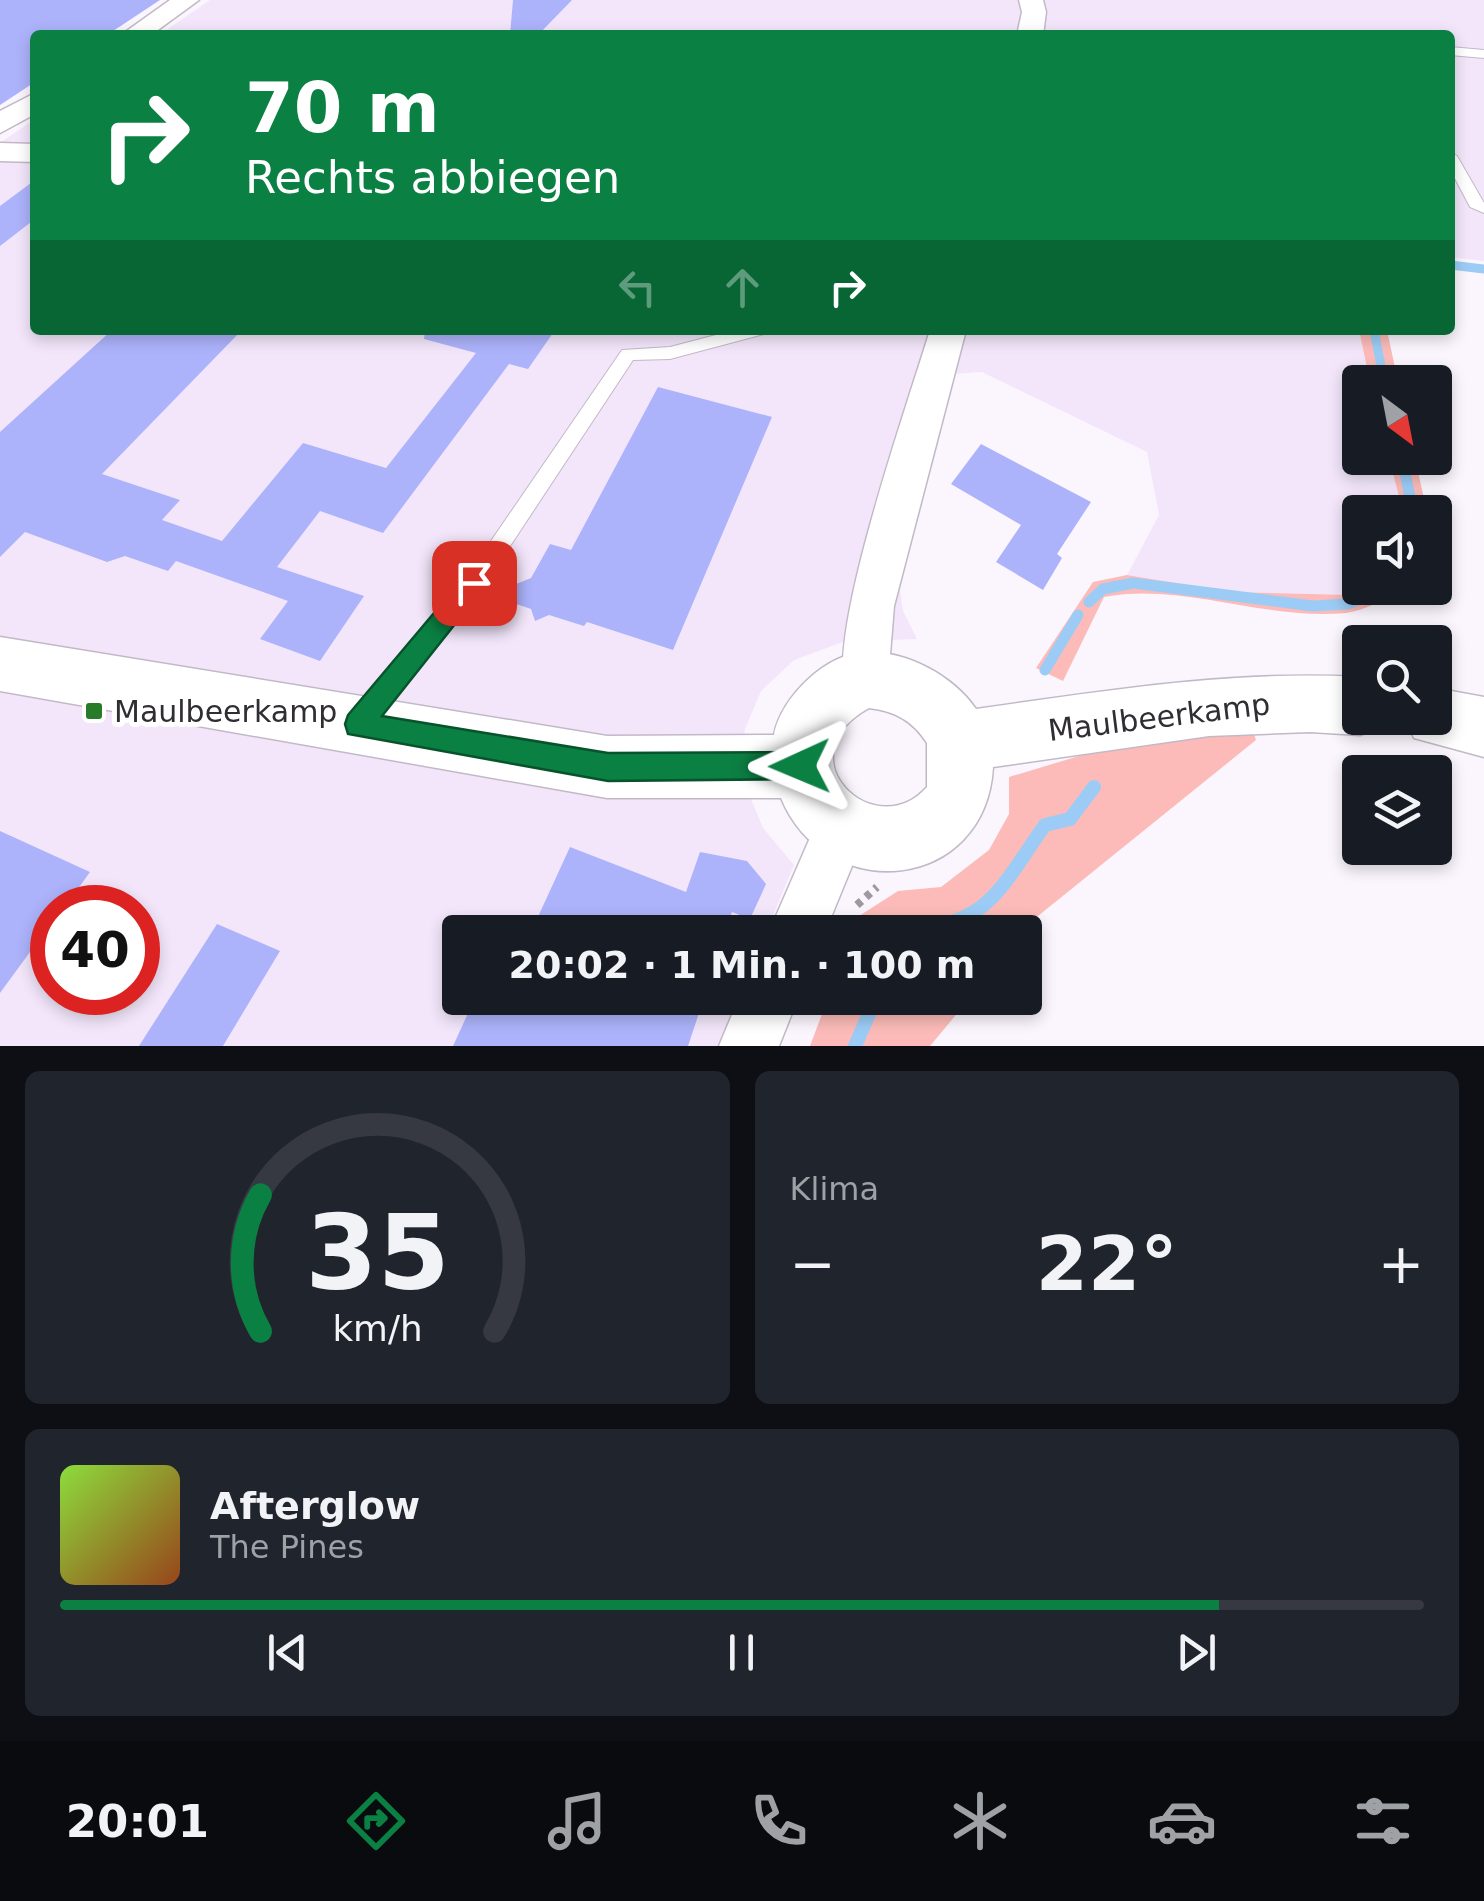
<!DOCTYPE html>
<html lang="de">
<meta charset="utf-8">
<style>
body{margin:0;font-family:"DejaVu Sans",sans-serif;background:#20242c;color:#f1f3f6;height:100vh;display:flex;flex-direction:column;font-size:38px;white-space:nowrap}
*{box-sizing:border-box;margin:0}
p{font-size:32px;color:#9ea1a6}
.icon{flex:none;width:55px;height:55px;fill:none;stroke:currentColor;stroke-width:2;stroke-linecap:round;stroke-linejoin:round}
.map{position:relative;height:1046px;overflow:hidden}
.sheet{display:flex;flex-direction:column;gap:25px;padding:25px;background:#0d0f14;flex:1}
.sheet>*{flex:none}
.guide{position:absolute;left:30px;top:30px;width:1425px;height:305px;border-radius:10px;box-shadow:0 5px 15px #0003;background:#0b8043;color:#fff;overflow:hidden}
.needle{width:65px;rotate:148deg}
.buttons{position:absolute;left:1342px;top:365px;display:grid;gap:20px}
.buttons a{display:grid;place-items:center;width:110px;height:110px;border-radius:10px;background:#171b24;box-shadow:0 5px 15px #0003;font-size:50px}
.speed{position:absolute;left:30px;top:885px;display:flex;gap:20px;font-size:50px;font-weight:700;text-align:center}
.speed>*{display:grid;place-content:center;width:130px;height:130px;border-radius:50%;background:#171b24;box-shadow:0 5px 15px #0003;line-height:1}
.speed .limit{border:15px solid #d22;background:#fff;color:#111}
.pin{position:absolute;display:grid;place-items:center;width:85px;height:85px;color:#fff;margin:-42px;border-radius:20px;box-shadow:0 5px 15px #0006}
.me{position:absolute;width:110px;margin:-55px;rotate:269deg;stroke-linejoin:round;filter:drop-shadow(0 0 8px #0008)}
.turn{display:flex;align-items:center;gap:35px;height:210px;padding:0 50px;font-size:45px}
.turn .icon{width:130px;height:130px;stroke-width:2.5}
.turn b{display:block;font-size:70px;line-height:85px}
.lanes{display:flex;align-items:center;height:95px;padding:0 50px;background:#0003;justify-content:center;gap:50px;direction:ltr}
.lanes .off{opacity:.35}
.big{font-size:75px;font-weight:600;line-height:1.1}
.sheet .tile{flex:1;display:flex;flex-direction:column;justify-content:center;gap:15px;min-width:0;padding:0 35px;border-radius:15px;background:#20242c}
.sheet .dial{align-items:center;gap:0}
.dial svg{height:260px;overflow:visible;fill:none;stroke:#363941;stroke-width:7;stroke-linecap:round;text-anchor:middle}
.dial text{fill:#f1f3f6;stroke:none}
.song{display:flex;align-items:center;gap:30px}
.cover{width:120px;height:120px;border-radius:15px;background:linear-gradient(135deg,hsl(90 70% 55%),hsl(20 70% 35%))}
.played{height:10px;border-radius:5px;background:linear-gradient(90deg,#0b8043 85%,#363941 85%)}
.keys{display:flex;justify-content:space-around;direction:ltr}
.heat{display:flex;justify-content:space-between;align-items:center;font-size:55px;direction:ltr}
.sheet .tiles{flex:1;display:grid;gap:25px;grid-template-columns:1fr 1fr}
.tile:last-child{grid-column:span 2}
.trip{position:absolute;left:442px;top:915px;width:600px;height:100px;border-radius:10px;background:#171b24;box-shadow:0 5px 15px #0003;font-weight:600;line-height:100px;text-align:center}
.menu{display:flex;height:160px;justify-content:space-around;align-items:center;background:#090b0e;color:#9ea1a6}
.menu .icon{width:70px;height:70px}
.menu .selected{color:#0b8043}
.menu b{font-size:45px;color:#f1f3f6}
.map>svg:first-child{display:block}
</style>
<div class="map">
<svg width="1484" height="1046" viewBox="0 0 1484 1046">
<rect width="100%" height="100%" fill="#fbf5fe"/>
<g fill="#f3e6fb" fill-rule="evenodd">
<path d="M210,0h1274v261l-34,-4v-222h-1291z"/>
<path d="M35,119v211h1324l11,52h-10v76h29l14,54h-43v76h12l-20,7 -122,-3 -103,-17 32,-60 -12,-63 -165,-80 -29,2 -55,202 5,35 14,28 -74,3 -49,18 -33,31 -16,38 -6,41 24,58 31,37 -28,67h-306v66h280l-20,48h-720v-903zM52,908h86v84h-86z"/>
</g>
<g fill="#fcbbb8">
<path d="M1359,330h28l11,52h-28z"/>
<path d="M1389,458h26l12,54h-24z"/>
<path d="M1127,575l103,17 122,3 20,-7h30l-4,6c-16,6 -35,17 -52,19 -81,8 -163,-31 -242,-16l-41,84 -27,-13 57,-86z"/>
<path d="M1251,725l5,15 -218,176 -14,16h-171l6,-16 39,-25 43,-4 48,-37 20,-36v-37l120,-36z"/>
<path d="M828,998h142l-40,48h-120z"/>
</g>
<g fill="none" stroke-linecap="round" stroke-linejoin="round">
<g stroke="#9cccf5" stroke-width="9">
<path d="M1450,265l34,4"/>
<path d="M1374,330l10,52"/>
</g>
<g stroke="#9cccf5" stroke-width="11">
<path d="M1402,458l11,54"/>
<path d="M1089,602l14,-13 30,-6 180,23 35,-2 40,-16"/>
<path d="M1045,670l33,-55"/>
</g>
<g stroke="#9cccf5" stroke-width="14">
<path d="M904,932c87,-9 94,-41 141,-107l25,-6 24,-32"/>
<path d="M855,1046l21,-48"/>
</g>
</g>
<g fill="#adb3fb">
<path d="M0,0h160l-53,35h-72v47l-35,23z"/>
<path d="M513,0h59l-34,35h-28z"/>
<path d="M35,180v39l-35,27v-40z"/>
<path d="M112,330h130l-140,144 78,26 -18,20 60,21 81,-98 83,25 90,-115 -52,-14 1,-9h130l-27,39 -19,-5 -126,169 -63,-22 -43,56 87,29 -44,65 -60,-22 28,-38 -112,-40 -8,10 -43,-15 -18,6 -82,-30 -25,25v-125z"/>
<path d="M658,387l114,30 -99,233 -86,-28 -3,4 -35,-11 -14,6 -4,-12 -42,-14 42,-17 19,-34 21,6z"/>
<path d="M981,444l110,58 -34,52 5,4 -19,32 -47,-28 25,-37 -70,-41z"/>
<path d="M0,831l90,41 -26,36h-12v14l-52,71z"/>
<path d="M570,847l116,45 14,-40 47,9 19,23 -16,35 -18,-7 -7,20h-194z"/>
<path d="M217,924l63,27 -57,95h-84z"/>
<path d="M475,998h229l-16,48h-235z"/>
</g>
<g fill="none" stroke-linecap="round" stroke-linejoin="round">
<g stroke="#c2b9c7" stroke-width="2">
<g id="service">
<path d="M1450,47l34,3v8l-34,-3z"/>
<path d="M1450,152l7,4 27,47v10l-14,-6 -20,-38z"/>
<path d="M735,330h31l-2,4 -94,25 -37,1 -152,230 -109,135 -8,3 -8,-3 -4,-8 4,-8 111,-133 155,-226 48,-3z"/>
</g>
</g>
<g stroke="#c2b9c7" stroke-width="3">
<g id="minor">
<path d="M170,0h29l-48,35h-30z"/>
<path d="M1019,0h24l3,12 -3,23h-26l5,-23z"/>
<path d="M35,93v21l-35,19v-22z"/>
<path d="M0,143l35,1v18l-35,-1z"/>
<path d="M930,330h36l-72,276 -6,73 -7,16 -17,7 -17,-7c-24,-54 63,-297 83,-365z"/>
<path d="M842,801l19,7 7,19 -43,105h-56l54,-124z"/>
<path d="M739,998h59l-19,48h-60z"/>
</g>
</g>
<g stroke="#c2b9c7" stroke-width="3">
<g id="tertiary">
<path d="M0,637l607,99 167,-1c7,-38 54,-84 94,-83 41,0 85,24 108,57 128,-18 254,-39 384,-32v41h25l-4,9 -21,8 -50,-3 -101,4 -216,31c-7,125 -167,140 -212,31h-174l-607,-107zM869,708c26,3 44,13 58,35v44c-52,59 -146,-30 -58,-79z"/>
<path d="M1435,688l49,9v60l-70,-19 -9,-20h30z"/>
</g>
</g>
<path stroke="#9d99a0" stroke-width="8" stroke-dasharray="6 6" stroke-linecap="butt" d="M857,905l20,-18"/>
<use href="#service" fill="#fff" fill-rule="evenodd"/>
<use href="#minor" fill="#fff" fill-rule="evenodd"/>
<use href="#tertiary" fill="#fff" fill-rule="evenodd"/>
</g>
<path fill="#0b8043" stroke="#07532c" stroke-width="2.5" d="M474,572l8,3 4,8 -4,7 -100,126 226,37 192,-1 10,4 4,10 -4,9 -10,4 -192,2 -260,-47 -3,-10 3,-9 118,-140z"/>
<rect fill="#287c29" stroke="#fff" stroke-width="4" x="84" y="701" width="20" height="20" rx="5"/>
<g text-anchor="middle" dominant-baseline="central" stroke-width="10" stroke-linejoin="round" paint-order="stroke">
<g font-size="30" fill="#312e33" stroke="#fff" text-anchor="start">
<text x="114" y="711">Maulbeerkamp</text>
</g>
<g font-size="30" fill="#312e33" stroke="#fff">
<text transform="translate(1159 717) rotate(-7)">Maulbeerkamp</text>
</g>
</g>
</svg>
<div class="buttons">
<a><svg class="needle" viewBox="-14 -14 28 28"><path d="M0-13l5 13h-10z" fill="#e53935"/><path d="M0 13l5-13h-10z" fill="#9ea1a6"/></svg></a>
<a><svg class="icon" aria-label="sound" viewBox="0 0 24 24"><path d="M4 9h4l5-4v14l-5-4H4zM17 9q2 3 0 6"/></svg></a>
<a><svg class="icon" aria-label="search" viewBox="0 0 24 24"><circle cx="10" cy="10" r="6"/><path d="M15 15l6 6"/></svg></a>
<a><svg class="icon" aria-label="layers" viewBox="0 0 24 24"><path d="M12 4l9 5-9 5-9-5zM3 14l9 5 9-5"/></svg></a>
</div>
<div class="speed"><div class="limit">40</div></div>
<div class="pin" style="left:474px;top:583px;background:#d93025"><svg class="icon" aria-label="arrive" viewBox="0 0 24 24"><path d="M6 21V4h12l-3 4 3 4H6"/></svg></div>
<svg class="me" style="left:800px;top:766px" viewBox="-20 -20 40 40"><path d="M0-17L14 15 0 8-14 15z" fill="#0b8043" stroke="#fff" stroke-width="4"/></svg>
<div class="trip">20:02 · 1 Min. · 100 m</div>
<div class="guide">
<div class="turn"><svg class="icon" aria-label="right" viewBox="0 0 24 24"><path d="M7 20v-9h11M14 6l5 5-5 5"/></svg><div><b>70 m</b>Rechts abbiegen</div></div>
<div class="lanes"><svg class="icon off" aria-label="left" viewBox="0 0 24 24"><path d="M17 20v-9H6M10 6l-5 5 5 5"/></svg><svg class="icon off" aria-label="ahead" viewBox="0 0 24 24"><path d="M12 20V5M6 11l6-6 6 6"/></svg><svg class="icon" aria-label="right" viewBox="0 0 24 24"><path d="M7 20v-9h11M14 6l5 5-5 5"/></svg></div>
</div>
</div>
<section class="sheet">
<div class="tiles">
<div class="tile dial"><svg viewBox="0 0 100 80">
<path d="M14 69A42 42 0 1 1 86 69"/>
<path d="M14 69A42 42 0 0 1 14 27" stroke="#0b8043"/>
<text x="50" y="56" font-size="32" font-weight="700">35</text>
<text x="50" y="72" font-size="11">km/h</text>
</svg></div>
<div class="tile"><p>Klima</p>
<div class="heat"><a>−</a><b class="big">22°</b><a>+</a></div>
</div>
<div class="tile">
<div class="song"><i class="cover"></i><div><b>Afterglow</b><p>The Pines</p></div></div>
<div class="played"></div>
<div class="keys"><svg class="icon" aria-label="previous" viewBox="0 0 24 24"><path d="M18 5L8 12l10 7zM5 5v14"/></svg><svg class="icon" aria-label="pause" viewBox="0 0 24 24"><path d="M8 5v14M16 5v14"/></svg><svg class="icon" aria-label="next" viewBox="0 0 24 24"><path d="M6 5l10 7-10 7zM19 5v14"/></svg></div>
</div>
</div>
</section>
<nav class="menu">
<b>20:01</b>
<svg class="icon selected" aria-label="directions" viewBox="0 0 24 24"><path d="M12 3l9 9-9 9-9-9zM9 14v-3h6M13 9l2 2-2 2"/></svg>
<svg class="icon" aria-label="music" viewBox="0 0 24 24"><path d="M9 18V5l10-2v13"/><circle cx="6" cy="18" r="3"/><circle cx="16" cy="16" r="3"/></svg>
<svg class="icon" aria-label="phone" viewBox="0 0 24 24"><path d="M5 4h4l2 5-3 2q2 4 5 5l2-3 5 2v4C11 20 4 13 5 4z"/></svg>
<svg class="icon" aria-label="climate" viewBox="0 0 24 24"><path d="M12 3v18M4 7l16 10M4 17L20 7"/></svg>
<svg class="icon" aria-label="car" viewBox="0 0 24 24"><path d="M5 17H2v-5l4-1 3-4h7l3 4 3 1v5h-3M9 17h6M6 11h13"/><circle cx="7" cy="17" r="2"/><circle cx="17" cy="17" r="2"/></svg>
<svg class="icon" aria-label="filters" viewBox="0 0 24 24"><path d="M4 7h16M4 17h16"/><circle cx="9" cy="7" r="2"/><circle cx="15" cy="17" r="2"/></svg>
</nav>
